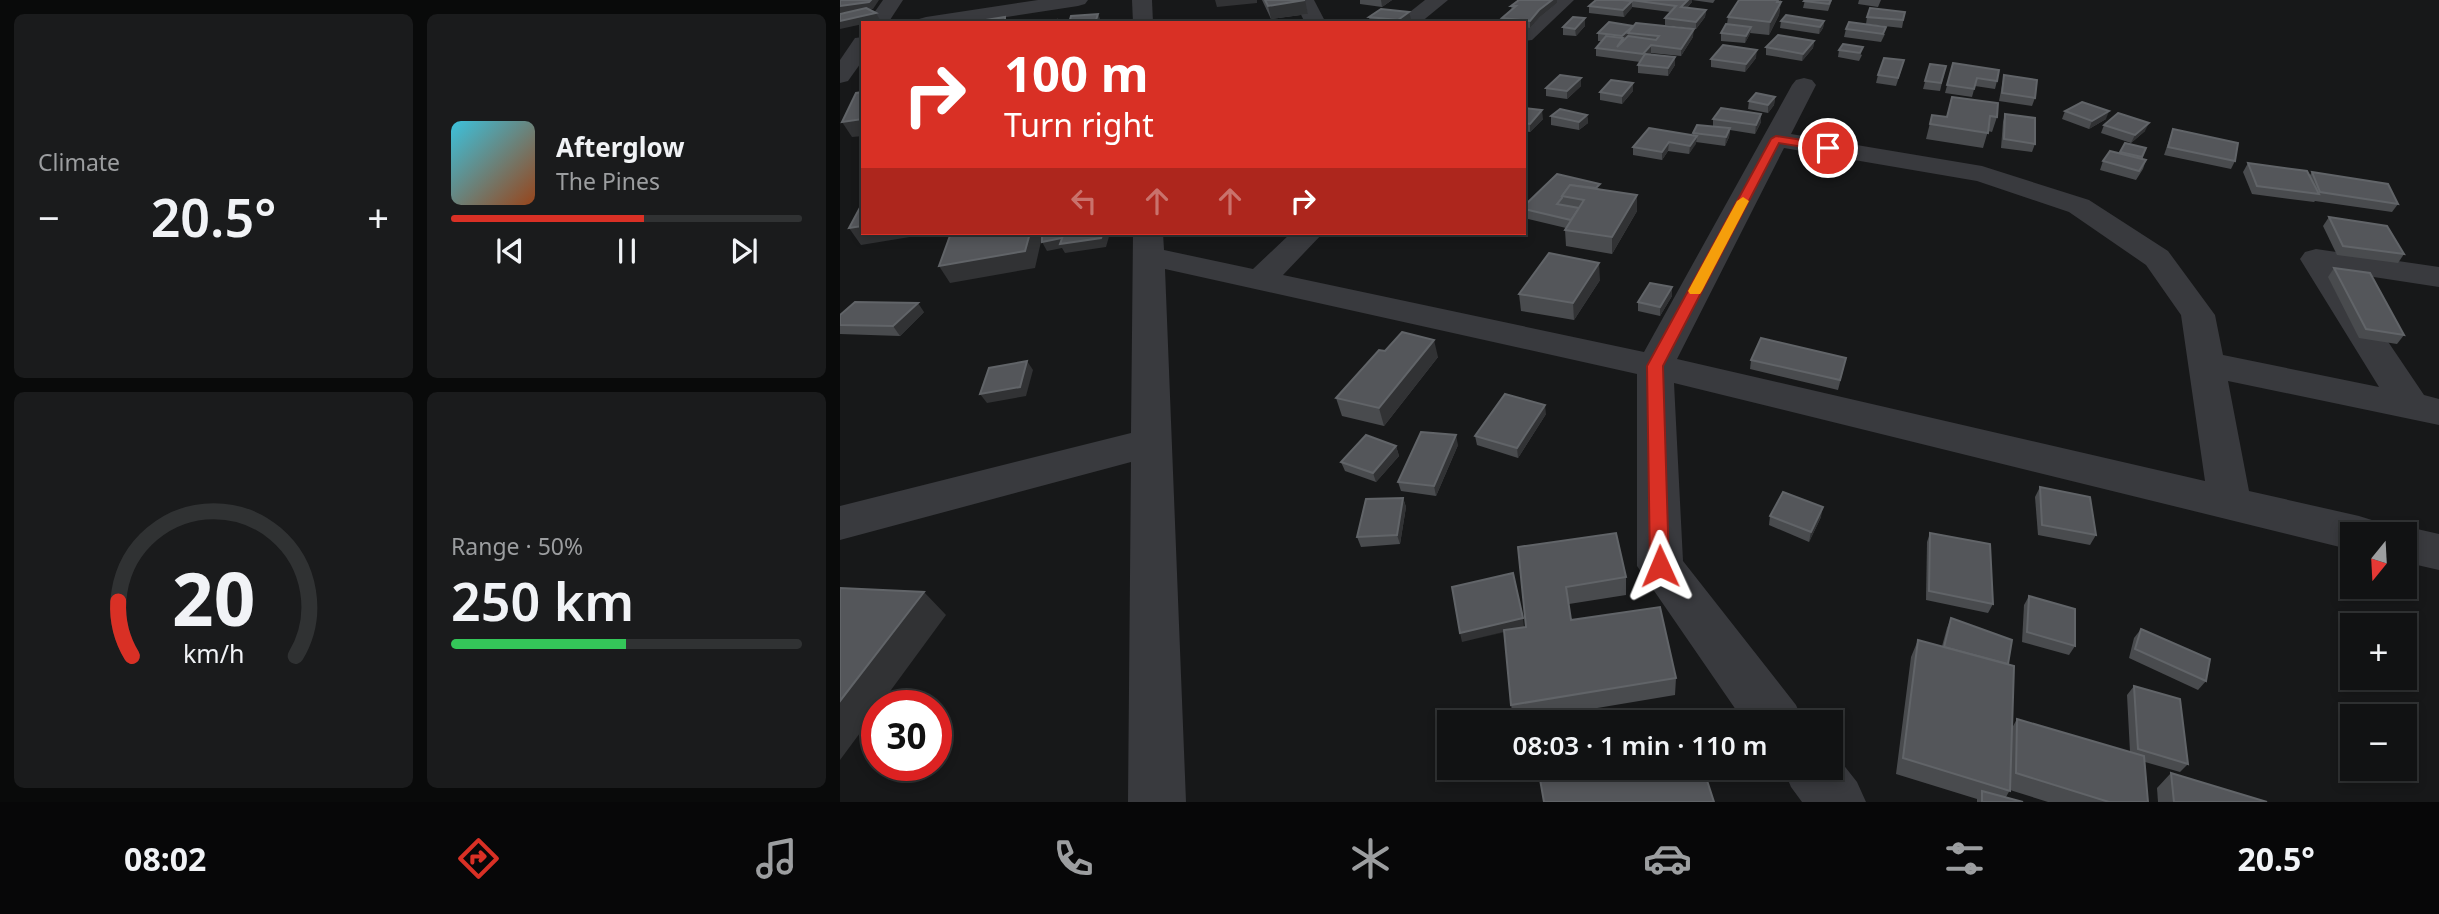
<!DOCTYPE html>
<meta charset="utf-8">
<style>
body{margin:0;font-family:"Noto Sans",sans-serif;background:#1a1b1c;color:#f1f3f6;height:100vh;display:flex;flex-direction:column;font-size:26px;white-space:nowrap}
*{box-sizing:border-box;margin:0}
p{font-size:23px;color:#9c9ea0}
.icon{flex:none;width:38px;height:38px;fill:none;stroke:currentColor;stroke-width:2;stroke-linecap:round;stroke-linejoin:round}
.map{position:relative;flex:1;overflow:hidden}
.side{display:flex;flex-direction:column;gap:14px;padding:14px;background:#090a0a;width:840px}
.side>*{flex:none}
.banner{position:absolute;left:21px;top:21px;width:665px;height:214px;border-radius:0px;box-shadow:0 4px 10px #0003,0 0 0 2px #303233;background:#d93025;color:#fff;overflow:hidden}
.needle{width:46px;rotate:198deg}
.controls{position:absolute;left:1500px;top:522px;display:grid;gap:14px}
.controls a{display:grid;place-items:center;width:77px;height:77px;border-radius:0px;background:#111213;box-shadow:0 4px 10px #0003,0 0 0 2px #303233;font-size:35px}
.speed{position:absolute;left:21px;top:690px;display:flex;gap:14px;font-size:35px;font-weight:700;text-align:center}
.speed>*{display:grid;place-content:center;width:91px;height:91px;border-radius:50%;background:#111213;box-shadow:0 4px 10px #0003,0 0 0 2px #303233;line-height:1}
.speed .limit{border:10px solid #d22;background:#fff;color:#111}
.pin{position:absolute;display:grid;place-items:center;width:60px;height:60px;color:#fff;margin:-30px;border:4px solid #fff;border-radius:50%;box-shadow:0 2px 7px #0007}
.me{position:absolute;width:77px;margin:-38px;rotate:359deg;stroke-linejoin:round;filter:drop-shadow(0 0 5px #0008)}
.turn{display:flex;align-items:center;gap:24px;height:147px;padding:0 28px;font-size:32px}
.turn .icon{width:91px;height:91px;stroke-width:2.5}
.turn b{display:block;font-size:49px;line-height:60px}
.lanes{display:flex;align-items:center;height:66px;padding:0 28px;background:#0003;justify-content:center;gap:35px;direction:ltr}
.lanes .off{opacity:.35}
.big{font-size:52px;font-weight:600;line-height:1.1}
.side .widget{flex:1;display:flex;flex-direction:column;justify-content:center;gap:10px;min-width:0;padding:0 24px;border-radius:10px;background:#1a1b1c}
.side .dial{align-items:center;gap:0}
.dial svg{height:182px;overflow:visible;fill:none;stroke:#303233;stroke-width:7;stroke-linecap:round;text-anchor:middle}
.dial text{fill:#f1f3f6;stroke:none}
.song{display:flex;align-items:center;gap:21px}
.cover{width:84px;height:84px;border-radius:10px;background:linear-gradient(135deg,hsl(190 70% 55%),hsl(20 70% 35%))}
.played{height:7px;border-radius:4px;background:linear-gradient(90deg,#d93025 55%,#303233 55%)}
.keys{display:flex;justify-content:space-around;direction:ltr}
.heat{display:flex;justify-content:space-between;align-items:center;font-size:38px;direction:ltr}
.charge{height:10px;border-radius:5px;background:linear-gradient(90deg,#34c759 50%,#303233 0)}
.side .tiles{flex:1;display:grid;gap:14px;grid-template-columns:repeat(2,1fr)}
.trip{position:absolute;left:597px;top:710px;width:406px;height:70px;border-radius:0px;background:#111213;box-shadow:0 4px 10px #0003,0 0 0 2px #303233;font-weight:600;line-height:70px;text-align:center}
.tabs{display:flex;height:112px;justify-content:space-around;align-items:center;background:#070708;color:#9c9ea0}
.tabs .icon{width:49px;height:49px}
.tabs .active{color:#d93025}
.tabs b{font-size:32px;color:#f1f3f6}
main{display:flex;flex:1;min-height:0}
.map>svg:first-child{display:block}
</style>
<main>
<section class="side">
<div class="tiles">
<div class="widget"><p>Climate</p>
<div class="heat"><a>−</a><b class="big">20.5°</b><a>+</a></div>
</div>
<div class="widget">
<div class="song"><i class="cover"></i><div><b>Afterglow</b><p>The Pines</p></div></div>
<div class="played"></div>
<div class="keys"><svg class="icon" aria-label="previous" viewBox="0 0 24 24"><path d="M18 5L8 12l10 7zM5 5v14"/></svg><svg class="icon" aria-label="pause" viewBox="0 0 24 24"><path d="M8 5v14M16 5v14"/></svg><svg class="icon" aria-label="next" viewBox="0 0 24 24"><path d="M6 5l10 7-10 7zM19 5v14"/></svg></div>
</div>
<div class="widget dial"><svg viewBox="0 0 100 80">
<path d="M14 69A42 42 0 1 1 86 69"/>
<path d="M14 69A42 42 0 0 1 8 45" stroke="#d93025"/>
<text x="50" y="56" font-size="32" font-weight="700">20</text>
<text x="50" y="72" font-size="11">km/h</text>
</svg></div>
<div class="widget"><p>Range · 50%</p><b class="big">250 km</b><div class="charge"></div></div>
</div>
</section>
<div class="map">
<svg width="1599" height="802" viewBox="0 0 1599 802">
<rect width="100%" height="100%" fill="#171819"/>
<g fill="none" stroke-linecap="round" stroke-linejoin="round">
<g fill="#393a3e" fill-rule="evenodd">
<path d="M43,0h20l-15,23h-21z"/>
<path d="M198,0h50l-3,4 -7,2 -110,17h-52l3,-4 7,-2z"/>
<path d="M292,0h20l1,23h-20z"/>
<path d="M454,0h20l12,23h-21z"/>
<path d="M585,0h23l-28,23h-24z"/>
<path d="M712,0h22l-42,40 -8,1v-17z"/>
<path d="M23,37v23l-15,21 -8,2v-23l15,-22z"/>
<path d="M964,78l8,2 4,5 -25,49 191,32 107,34 79,51 47,64 8,40 156,32 -79,-128 5,-7 11,-3 123,18v20l-98,-15 83,123 15,4v26l-211,-44 21,110 110,25 16,5 6,13h-29v16l-678,-167 9,178 113,144 8,18h-59l-108,-157v-192l-472,-105 21,533h-58l3,-340 -291,78v-34l291,-73 2,-200h30l1,17 89,19 38,-36h32l-40,42 361,77 148,-267 4,-5zM944,148l193,33 92,31 77,53 35,50 24,166 -528,-122z"/>
<path d="M1564,526l35,8v36l-35,-8v-28h-17z"/>
<path d="M991,749l26,33 9,20h-64l-11,-15 -8,-19h47z"/>
</g>
</g>
<g fill="#494b4e">
<path d="M422,0h42l4,14 -37,5z"/>
<path d="M520,0h32l-10,7 -22,-3z"/>
<path d="M679,0h38v3l-17,14 -10,11 -6,-1v-4h-21l-1,-5 10,-8 -1,-4z"/>
<path d="M791,0l61,2 -5,6 19,2 -1,7 -9,12 -31,-4v-7l5,-6 -38,-5 -8,10 -35,-4v-7l42,-5z"/>
<path d="M852,0h23l-2,3z"/>
<path d="M899,0h42l-2,15 -10,20 -19,-2 -5,10 -24,-2v-8l6,-9 1,-7z"/>
<path d="M965,0h27l-4,11 -25,-3z"/>
<path d="M1019,0h22l-3,7 -20,-3z"/>
<path d="M1065,12l-3,16 -36,-4 1,-7z"/>
<path d="M529,17l42,2 -5,4h-36z"/>
<path d="M941,21h43l-1,7 -4,6 -39,-6z"/>
<path d="M745,26l-9,10 -13,-1v-8z"/>
<path d="M793,26v2l60,9 -12,19 -30,-3 -2,2 26,2v8l-7,11 -30,-3v-8l2,-3 -44,-6v-8l6,-7h-4v-8z"/>
<path d="M1006,29l39,5 -4,8 -37,-5z"/>
<path d="M974,41l-1,7 -11,13 -36,-6v-8z"/>
<path d="M1003,44l19,11 -3,6 -21,-4 1,-7z"/>
<path d="M916,58l-11,14 -34,-5v-8z"/>
<path d="M1113,63l44,18 -2,8 -20,-3 -3,11 -27,-4z"/>
<path d="M1090,64l16,2 -6,25 -17,-2z"/>
<path d="M1062,68l-6,18 -20,-3 2,-8z"/>
<path d="M1164,75l31,23 -3,8 -33,-5z"/>
<path d="M793,83v8l-11,13 -22,-4v-8z"/>
<path d="M741,86l-14,13 -21,-3v-8z"/>
<path d="M935,97l-1,8 -6,8 -20,-4 1,-8z"/>
<path d="M1112,97l45,20 -5,15 -4,-1 -5,17 -57,-9 6,-24 15,2z"/>
<path d="M684,108l19,11 -13,13 -6,-1z"/>
<path d="M1225,111l41,8 -17,10 -27,-10z"/>
<path d="M1165,114l30,30 -3,8 -31,-4 2,-26z"/>
<path d="M747,115l1,8 -9,7 -28,-5v-9z"/>
<path d="M873,119l48,3 -6,12 -25,-4 -1,7 -4,9 -29,-4 -7,12 -21,-3 -6,9 -29,-5v-8l60,-12v-2l20,-7z"/>
<path d="M1264,125l41,6 -14,12 -30,-10z"/>
<path d="M1333,129l62,32 -4,8 -67,-14z"/>
<path d="M1285,143l21,5 -4,11 4,1 -3,9 -7,11 -36,-10 3,-9 16,-8z"/>
<path d="M1408,163l62,12 2,-3 86,32 -6,8 -77,-11 -1,1 -62,-8 -9,-22z"/>
<path d="M717,174l43,15 37,22 -25,43 -46,-8 -1,-16 1,-2 -42,-10v-12z"/>
<path d="M1489,217l75,37 -6,9 -61,-8 -14,-29z"/>
<path d="M1494,268l70,67 -7,9 -38,-6 -31,-61z"/>
<path d="M760,280l-26,40 -53,-9 -2,-17z"/>
<path d="M832,287v9l-12,20 -22,-5v-9z"/>
<path d="M84,312l-24,24 -60,-2v-9z"/>
<path d="M545,351l53,6 -54,69 -42,-10 -6,-18z"/>
<path d="M911,360l93,7 -6,23 -88,-21z"/>
<path d="M706,414l-28,44 -41,-13 -2,-9z"/>
<path d="M618,445l-22,51 -35,-5 -3,-9z"/>
<path d="M556,446l3,10 -23,26 -31,-11 -4,-9z"/>
<path d="M1200,487l56,48 -6,10 -52,-10 -3,-38z"/>
<path d="M563,498l3,9 -6,37 -39,3 -4,-10z"/>
<path d="M930,516l51,1 -12,25 -40,-17z"/>
<path d="M1090,533l63,71 -5,9 -62,-13 1,-58z"/>
<path d="M678,547l108,30v18l-57,9 2,16 105,58 -1,17 -161,27 -3,-17 -7,-73 -42,10 64,-15z"/>
<path d="M1189,596l46,50 -6,9 -47,-13 2,-37z"/>
<path d="M1111,618l57,46 4,64 5,-9 113,33 -3,-57 7,-9 54,78 -8,8 -35,-10 3,40h-100l-38,-12 -4,7 17,5h-46v-3l-81,-25 15,-117 7,-17 24,6 5,-18z"/>
<path d="M1301,629l65,52 -8,9 -69,-32 5,-20z"/>
<path d="M1331,773l96,29h-109l-1,-14z"/>
</g>
<g fill="#313234">
<path d="M31,0h8l-6,9 -33,4v-7z"/>
<path d="M375,0h42v3l-40,4z"/>
<path d="M465,0l3,14 -37,5 -3,-13z"/>
<path d="M541,0h11l-10,7z"/>
<path d="M712,0h5v3l-17,14 -10,11v-7l9,-11z"/>
<path d="M848,0h4v2l-11,12v-7z"/>
<path d="M938,0h3l-2,15 -10,20 1,-13z"/>
<path d="M792,1v7l-8,9 -1,-7z"/>
<path d="M866,10l-1,7 -9,12v-7z"/>
<path d="M569,12l2,7 -5,4h-8v-3z"/>
<path d="M36,13l4,7 -17,3v1l-23,5v-8z"/>
<path d="M258,14l3,7 -1,2h-5z"/>
<path d="M745,18v8l-9,10 -1,-7z"/>
<path d="M984,21l-1,7 -4,6 1,-7z"/>
<path d="M793,26v7h-5v4l-11,14 5,-11v-4z"/>
<path d="M911,27l-1,7 -5,9 1,-7z"/>
<path d="M854,29l-1,8 -12,19v-7z"/>
<path d="M974,41l-1,7 -11,13 1,-7z"/>
<path d="M811,45v8l-8,9v-8z"/>
<path d="M917,50l-1,8 -11,14 1,-8z"/>
<path d="M835,57v8l-7,11v-8z"/>
<path d="M741,78v8l-14,13v-8z"/>
<path d="M793,83v8l-11,13v-8z"/>
<path d="M935,97l-1,8 -6,8v-8z"/>
<path d="M702,110l1,9 -13,13v-8z"/>
<path d="M1269,111l-3,8 -17,10 3,-8z"/>
<path d="M921,114v8l-6,12 1,-9z"/>
<path d="M747,115l1,8 -9,7v-8z"/>
<path d="M23,119v17l-11,1 -10,-15z"/>
<path d="M1309,123l-4,8 -14,12 4,-8z"/>
<path d="M890,128l-1,9 -4,9 1,-9z"/>
<path d="M857,136l-1,8 -7,10 1,-8z"/>
<path d="M829,142l-1,9 -6,9v-8z"/>
<path d="M797,195v16l-25,43v-17z"/>
<path d="M23,226v7h71l-73,12 -12,-17z"/>
<path d="M190,233h13l-8,35 -85,15 -11,-17z"/>
<path d="M222,233h48l-4,14 -41,6 -3,-5 -15,3 -5,-9z"/>
<path d="M759,263l1,17 -26,40 -1,-17z"/>
<path d="M832,287v9l-12,20v-9z"/>
<path d="M78,303l6,9 -24,24 -7,-10z"/>
<path d="M594,340l4,17 -54,69 -5,-18z"/>
<path d="M187,361l6,9 -7,26 -39,7 -7,-9z"/>
<path d="M705,405l1,9 -28,44 -1,-10z"/>
<path d="M616,435l2,10 -22,51 -2,-10z"/>
<path d="M556,446l3,10 -23,26 -3,-9z"/>
<path d="M563,498l3,9 -6,37 -3,-9z"/>
<path d="M983,507l-2,10 -12,25 2,-10z"/>
<path d="M84,592l22,23 -66,90h-3v5l-37,50v-59z"/>
<path d="M683,618l1,9 -62,15 -2,-9z"/>
</g>
<g fill="#54565a" stroke="#616468" stroke-width="2">
<path d="M0,0h31l-2,2 -29,4z"/>
<path d="M425,0h40l-37,6z"/>
<path d="M679,0h33l-13,10 -9,11 -28,-3 14,-12h-5z"/>
<path d="M756,0h26l10,1 -9,9 -34,-4z"/>
<path d="M791,0h57l-7,7 25,3 -10,12 -31,-4 11,-12z"/>
<path d="M899,0h39l-1,2h4l-11,20 -42,-5z"/>
<path d="M965,0h26l-2,4 -25,-3z"/>
<path d="M26,8l10,5 -36,8v-7z"/>
<path d="M1030,8l35,4 -2,8 -36,-3z"/>
<path d="M541,9l28,3 -11,8 -29,-3z"/>
<path d="M258,14l-3,9h-26l2,-7z"/>
<path d="M946,15l38,6 -4,6 -39,-6z"/>
<path d="M165,17v6h-38z"/>
<path d="M733,17l12,1 -10,11 -12,-2z"/>
<path d="M217,20v3h-19z"/>
<path d="M769,22l24,4 -11,10 -24,-3z"/>
<path d="M1009,22l37,5 -3,7 -37,-5z"/>
<path d="M796,23l58,6 -13,20 -30,-4 -8,9 -47,-6 10,-12 17,2 -6,9 11,-11 28,4 3,-4 -31,-3z"/>
<path d="M886,24l25,3 -5,9 -25,-3z"/>
<path d="M938,35l36,6 -11,13 -37,-7z"/>
<path d="M1003,44l20,3 -3,6 -21,-3z"/>
<path d="M883,45l34,5 -11,14 -35,-5z"/>
<path d="M805,54l30,3 -7,11 -30,-3z"/>
<path d="M1044,58l20,2 -6,18 -20,-3z"/>
<path d="M1113,63l46,7 -2,11 -20,-3 -3,11 -27,-4z"/>
<path d="M1090,64l16,2 -5,17 -16,-2z"/>
<path d="M720,75l21,3 -14,13 -21,-3z"/>
<path d="M1164,75l33,5 -2,18 -33,-5z"/>
<path d="M771,80l22,3 -11,13 -22,-4z"/>
<path d="M23,92v27l-21,3 14,-29z"/>
<path d="M916,93l19,4 -7,8 -19,-4z"/>
<path d="M1112,97l46,6 -1,14 -7,-1 -2,17 -58,-9 2,-9 15,2z"/>
<path d="M1242,102l27,9 -17,10 -27,-10z"/>
<path d="M684,108l18,2 -12,14 -6,-1z"/>
<path d="M881,108l40,6 -5,11 -43,-6z"/>
<path d="M720,109l27,6 -8,7 -28,-6z"/>
<path d="M1278,113l31,10 -14,12 -31,-10z"/>
<path d="M1165,114l30,4v26l-31,-5z"/>
<path d="M857,125l33,3 -4,9 -33,-4z"/>
<path d="M809,128l48,8 -7,10 -21,-4 -7,10 -29,-5z"/>
<path d="M1333,129l65,14 -3,18 -67,-14z"/>
<path d="M1285,143l21,5 -4,9 -22,-5z"/>
<path d="M1270,151l36,9 -7,11 -36,-10z"/>
<path d="M1408,163l59,8 12,23 -62,-8z"/>
<path d="M1472,172l76,12 10,20 -78,-12z"/>
<path d="M717,174l43,10 -4,4 -26,-3 -8,11v2l-5,6 22,4 -8,12 -47,-11v-3z"/>
<path d="M730,185l67,10 -25,42 -47,-7 19,-30 -22,-4z"/>
<path d="M23,202v24l-14,2z"/>
<path d="M1489,217l58,9 17,28 -61,-8z"/>
<path d="M111,233h79l-5,18 -86,15z"/>
<path d="M202,233h20v5l-20,4z"/>
<path d="M224,233h39l-2,5 -41,6z"/>
<path d="M709,253l50,10 -26,40 -54,-9z"/>
<path d="M1494,268l36,5 34,62 -38,-6z"/>
<path d="M810,283l22,4 -12,20 -22,-5z"/>
<path d="M15,302l63,1 -25,23 -53,-1v-10z"/>
<path d="M562,332l32,8 -55,68 -43,-10 43,-48 6,1z"/>
<path d="M921,338l85,20 -6,22 -89,-20z"/>
<path d="M187,361l-7,26 -40,7 9,-26z"/>
<path d="M665,394l40,11 -28,43 -42,-12z"/>
<path d="M581,432l35,3 -22,51 -36,-4z"/>
<path d="M526,435l30,11 -23,27 -32,-11z"/>
<path d="M1200,487l50,10 6,38 -54,-10z"/>
<path d="M943,492l40,15 -12,25 -41,-16z"/>
<path d="M563,498l-6,37 -40,2 9,-38z"/>
<path d="M776,533l10,44 -60,10 5,33 89,-13 16,71 -165,27 -7,-75 22,-3 -8,-80z"/>
<path d="M1090,533l60,11 3,60 -64,-13z"/>
<path d="M673,573l10,45 -63,15 -8,-46z"/>
<path d="M0,588l84,4 -84,109z"/>
<path d="M1189,596l46,13v37l-48,-14z"/>
<path d="M1111,618l61,22 -4,24 -64,-17z"/>
<path d="M1301,629l69,30 -4,22 -71,-32z"/>
<path d="M1078,640l96,26 -4,125 -107,-33z"/>
<path d="M1294,686l46,13 8,65 -50,-15z"/>
<path d="M1177,719l127,37 4,46h-39l-93,-29z"/>
<path d="M847,720l1,3h-13z"/>
<path d="M698,768h165l11,34h-170z"/>
<path d="M1331,773l96,29h-93z"/>
<path d="M1142,791l41,11h-41z"/>
</g>
<path fill="#d93025" stroke="#8d1f18" stroke-width="2" d="M936,136l52,8 5,4 -5,3 -49,-8 -116,223 6,200 -2,6 -7,2 -7,-2 -3,-6 -3,-200 124,-227z"/>
<path fill="#f59e0b" d="M903,197l6,4 -47,90 -2,3h-10l-2,-3 49,-90z"/>
</svg>
<div class="controls">
<a><svg class="needle" viewBox="-14 -14 28 28"><path d="M0-13l5 13h-10z" fill="#e53935"/><path d="M0 13l5-13h-10z" fill="#9c9ea0"/></svg></a>
<a>+</a>
<a>−</a>
</div>
<div class="speed"><div class="limit">30</div></div>
<div class="pin" style="left:988px;top:148px;background:#d93025"><svg class="icon" aria-label="arrive" viewBox="0 0 24 24"><path d="M6 21V4h12l-3 4 3 4H6"/></svg></div>
<svg class="me" style="left:820px;top:566px" viewBox="-20 -20 40 40"><path d="M0-17L14 15 0 8-14 15z" fill="#d93025" stroke="#fff" stroke-width="4"/></svg>
<div class="trip">08:03 · 1 min · 110 m</div>
<div class="banner">
<div class="turn"><svg class="icon" aria-label="right" viewBox="0 0 24 24"><path d="M7 20v-9h11M14 6l5 5-5 5"/></svg><div><b>100 m</b>Turn right</div></div>
<div class="lanes"><svg class="icon off" aria-label="left" viewBox="0 0 24 24"><path d="M17 20v-9H6M10 6l-5 5 5 5"/></svg><svg class="icon off" aria-label="ahead" viewBox="0 0 24 24"><path d="M12 20V5M6 11l6-6 6 6"/></svg><svg class="icon off" aria-label="ahead" viewBox="0 0 24 24"><path d="M12 20V5M6 11l6-6 6 6"/></svg><svg class="icon" aria-label="right" viewBox="0 0 24 24"><path d="M7 20v-9h11M14 6l5 5-5 5"/></svg></div>
</div>
</div>
</main>
<nav class="tabs">
<b>08:02</b>
<svg class="icon active" aria-label="directions" viewBox="0 0 24 24"><path d="M12 3l9 9-9 9-9-9zM9 14v-3h6M13 9l2 2-2 2"/></svg>
<svg class="icon" aria-label="music" viewBox="0 0 24 24"><path d="M9 18V5l10-2v13"/><circle cx="6" cy="18" r="3"/><circle cx="16" cy="16" r="3"/></svg>
<svg class="icon" aria-label="phone" viewBox="0 0 24 24"><path d="M5 4h4l2 5-3 2q2 4 5 5l2-3 5 2v4C11 20 4 13 5 4z"/></svg>
<svg class="icon" aria-label="climate" viewBox="0 0 24 24"><path d="M12 3v18M4 7l16 10M4 17L20 7"/></svg>
<svg class="icon" aria-label="car" viewBox="0 0 24 24"><path d="M5 17H2v-5l4-1 3-4h7l3 4 3 1v5h-3M9 17h6M6 11h13"/><circle cx="7" cy="17" r="2"/><circle cx="17" cy="17" r="2"/></svg>
<svg class="icon" aria-label="filters" viewBox="0 0 24 24"><path d="M4 7h16M4 17h16"/><circle cx="9" cy="7" r="2"/><circle cx="15" cy="17" r="2"/></svg>
<b>20.5°</b>
</nav>
